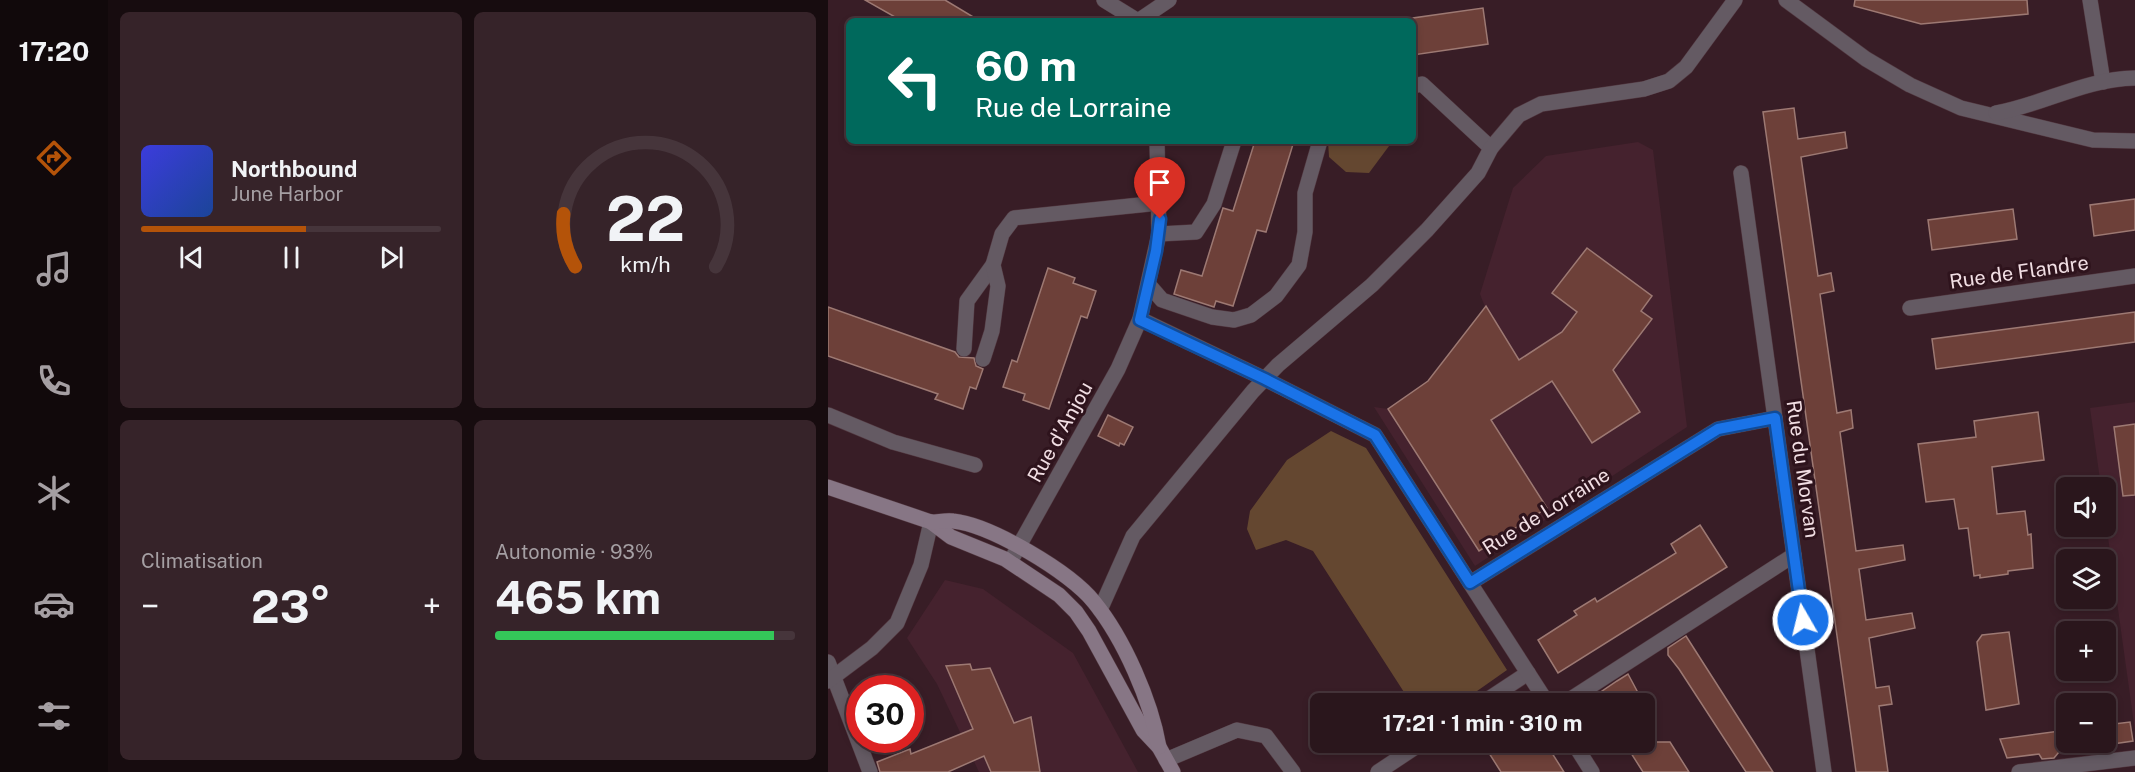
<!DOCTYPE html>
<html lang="fr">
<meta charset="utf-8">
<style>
body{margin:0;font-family:"Public Sans",sans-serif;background:#362329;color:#f1f3f6;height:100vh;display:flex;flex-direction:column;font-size:22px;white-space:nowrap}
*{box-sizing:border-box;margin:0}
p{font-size:20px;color:#a59fa3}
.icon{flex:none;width:33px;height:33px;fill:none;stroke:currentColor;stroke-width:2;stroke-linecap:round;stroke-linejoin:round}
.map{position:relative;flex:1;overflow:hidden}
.details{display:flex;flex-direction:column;gap:12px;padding:12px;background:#170c0f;width:720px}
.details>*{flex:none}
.hud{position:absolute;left:18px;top:18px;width:570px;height:126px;border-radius:9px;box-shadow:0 3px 9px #0003,0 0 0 2px #46353b;background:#00695c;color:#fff;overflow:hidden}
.fabs{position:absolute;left:1228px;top:477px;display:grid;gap:12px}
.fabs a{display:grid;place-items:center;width:60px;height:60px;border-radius:9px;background:#2a161c;box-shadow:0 3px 9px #0003,0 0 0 2px #46353b;font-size:30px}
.speed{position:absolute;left:18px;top:675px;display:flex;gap:12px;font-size:30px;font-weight:700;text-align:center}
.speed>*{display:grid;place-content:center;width:78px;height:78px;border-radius:50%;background:#2a161c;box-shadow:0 3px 9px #0003,0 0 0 2px #46353b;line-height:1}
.speed .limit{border:9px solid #d22;background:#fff;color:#111}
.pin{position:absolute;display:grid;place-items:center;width:51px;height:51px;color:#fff;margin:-62px -26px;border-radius:50% 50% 50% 0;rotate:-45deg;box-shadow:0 0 6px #0007}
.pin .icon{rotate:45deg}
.me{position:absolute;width:66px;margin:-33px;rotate:352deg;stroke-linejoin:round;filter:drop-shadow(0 0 4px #0008)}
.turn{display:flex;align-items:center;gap:21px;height:126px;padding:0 30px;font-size:27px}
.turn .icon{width:78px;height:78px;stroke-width:2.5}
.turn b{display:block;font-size:42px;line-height:51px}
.big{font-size:45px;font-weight:700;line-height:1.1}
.details .card{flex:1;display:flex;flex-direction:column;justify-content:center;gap:9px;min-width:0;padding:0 21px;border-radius:9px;background:#362329}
.details .dial{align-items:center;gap:0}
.dial svg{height:156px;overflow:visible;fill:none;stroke:#46353b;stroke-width:7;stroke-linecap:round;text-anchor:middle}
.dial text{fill:#f1f3f6;stroke:none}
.song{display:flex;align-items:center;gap:18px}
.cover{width:72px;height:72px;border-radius:9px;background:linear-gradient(135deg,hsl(240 70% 55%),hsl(220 70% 35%))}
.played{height:6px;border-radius:3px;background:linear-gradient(90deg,#b45309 55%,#46353b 55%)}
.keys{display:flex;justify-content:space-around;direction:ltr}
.heat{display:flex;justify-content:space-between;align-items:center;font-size:33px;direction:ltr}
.charge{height:9px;border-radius:4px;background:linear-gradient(90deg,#34c759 93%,#46353b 0)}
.details .tiles{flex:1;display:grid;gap:12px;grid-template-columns:repeat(2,1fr)}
.trip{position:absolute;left:482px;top:693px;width:345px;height:60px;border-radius:9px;background:#2a161c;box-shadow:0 3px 9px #0003,0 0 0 2px #46353b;font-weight:700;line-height:60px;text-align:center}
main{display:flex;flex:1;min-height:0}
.tab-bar{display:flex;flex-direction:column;width:108px;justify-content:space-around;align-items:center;background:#11090b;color:#a59fa3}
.tab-bar .icon{width:42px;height:42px}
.tab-bar .current{color:#b45309}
.tab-bar b{font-size:27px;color:#f1f3f6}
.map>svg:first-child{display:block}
</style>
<main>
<nav class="tab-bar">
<b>17:20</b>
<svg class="icon current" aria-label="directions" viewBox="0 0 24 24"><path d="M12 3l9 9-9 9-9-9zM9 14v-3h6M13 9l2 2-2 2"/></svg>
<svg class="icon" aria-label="music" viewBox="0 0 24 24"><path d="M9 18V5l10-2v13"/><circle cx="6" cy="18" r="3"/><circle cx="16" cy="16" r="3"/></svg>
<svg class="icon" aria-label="phone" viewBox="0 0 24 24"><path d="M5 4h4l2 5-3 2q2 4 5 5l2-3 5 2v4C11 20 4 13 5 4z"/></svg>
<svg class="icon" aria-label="climate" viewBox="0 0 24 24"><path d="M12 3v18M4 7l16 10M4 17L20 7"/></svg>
<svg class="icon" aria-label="car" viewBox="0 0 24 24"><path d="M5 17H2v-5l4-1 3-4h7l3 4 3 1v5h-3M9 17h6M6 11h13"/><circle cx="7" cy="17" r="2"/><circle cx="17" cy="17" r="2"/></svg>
<svg class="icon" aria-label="filters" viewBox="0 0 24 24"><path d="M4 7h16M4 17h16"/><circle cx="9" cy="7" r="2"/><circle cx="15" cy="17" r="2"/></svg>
</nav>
<section class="details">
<div class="tiles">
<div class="card">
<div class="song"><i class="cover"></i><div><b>Northbound</b><p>June Harbor</p></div></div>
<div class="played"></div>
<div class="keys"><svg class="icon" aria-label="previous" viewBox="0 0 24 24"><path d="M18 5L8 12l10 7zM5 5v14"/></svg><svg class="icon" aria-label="pause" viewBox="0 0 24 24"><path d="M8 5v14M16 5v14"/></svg><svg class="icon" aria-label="next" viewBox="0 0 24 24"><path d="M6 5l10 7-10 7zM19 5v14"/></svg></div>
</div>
<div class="card dial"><svg viewBox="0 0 100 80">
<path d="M14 69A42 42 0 1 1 86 69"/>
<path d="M14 69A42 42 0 0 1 8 42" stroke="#b45309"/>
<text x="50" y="56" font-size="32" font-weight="700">22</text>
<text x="50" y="72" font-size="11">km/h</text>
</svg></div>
<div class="card"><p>Climatisation</p>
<div class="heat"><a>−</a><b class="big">23°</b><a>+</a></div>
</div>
<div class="card"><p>Autonomie · 93%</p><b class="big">465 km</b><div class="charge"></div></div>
</div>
</section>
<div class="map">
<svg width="1307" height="772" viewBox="0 0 1307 772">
<rect width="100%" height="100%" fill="#381d26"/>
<g fill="#45222e">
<path d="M810,142l15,8 34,277 -212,139 -101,-159 14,2 40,-28 57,-74 -5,-13 33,-106 33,-32z"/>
<path d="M1307,402v329l-29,-208v-35l-5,-1 -11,-79z"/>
<path d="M117,580l38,9 90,64 65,119h-159l-42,-88 -30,-46z"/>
</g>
<g fill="#644730">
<path d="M500,141h64v1l-23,31 -23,-1 -17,-15z"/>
<path d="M503,431l35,17 141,222 -47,33h-49l-98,-152 -27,-11 -30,10 -9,-21 3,-18 37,-51z"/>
</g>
<g fill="#6d4039" stroke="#9d7973" stroke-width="1.5">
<path d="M37,0h80l35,21h-78z"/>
<path d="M1027,0h172l1,14 -107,10 -67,-18z"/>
<path d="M655,8l5,36 -75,11v-37z"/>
<path d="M966,108l4,31 47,-7 2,16 -46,9 17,119 13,-3 3,18 -14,3 17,119 14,-3 2,18 -13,4 16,119 47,-6 2,15 -46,9 7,51 46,-7 3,15 -46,10 7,50 13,-2 3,18 -13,2 9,66h-32l-5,-37 -88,-623z"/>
<path d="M427,141h39l-28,91 -9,-2 -24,76 -17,-5 -2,6 -40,-13 7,-24 21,6 21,-68 10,3z"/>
<path d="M1307,199v31l-41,6 -4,-31z"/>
<path d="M1185,209l4,30 -85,11 -4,-30z"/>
<path d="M759,248l65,48 -11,15 11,8 -39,51 27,42 -48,31 -40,-62 -61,39 56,88 -68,43 -91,-142 40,-28 58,-75 33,54 43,-28 15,-20 -25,-19z"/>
<path d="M220,268l27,10 -2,5 23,8 -9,27 -6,-2 -32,93 -26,-9 2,-6 -22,-7 9,-27 5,2z"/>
<path d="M0,307l127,45 4,5 15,1 2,8 7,3 -7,20 -6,-2 -7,22 -28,-10 3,-5 -110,-38z"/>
<path d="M1307,312v30l-199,27 -4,-30z"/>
<path d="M1210,412l6,48 -52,7 5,47 28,-3 3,24 3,-1 2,34 -25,3v3l-28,4v-3l-6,1 -6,-48 -9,1 -5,-30 -28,3 -8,-58 58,-7 -2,-16z"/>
<path d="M280,415l25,12 -9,18 -4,-2 -1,3 -21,-10z"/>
<path d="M1307,424v71l-12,1 -9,-69z"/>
<path d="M872,525l27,42 -169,106 -20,-33 39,-25 -3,-4 21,-13 2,4 79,-49 -5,-9z"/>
<path d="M1181,632l10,72 -33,6 -9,-68 5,-7z"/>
<path d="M858,636l78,122 9,14h-27l-67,-103 -11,-14v-7z"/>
<path d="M142,664l2,6 18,-2 24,55 17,-6 9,55h-49l-7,-16 -36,16h-68l-3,-10 33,-13 1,5 62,-25 -27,-63z"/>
<path d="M800,674l16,30h-61l34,-23z"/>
<path d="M1302,722l3,19 -27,4v-20z"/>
<path d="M1239,730v21l-8,1 -5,6 -12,1 -3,-5 -32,4 -7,-19z"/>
<path d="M654,742h63l19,30h-63z"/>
<path d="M796,742h46l19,30h-46z"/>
</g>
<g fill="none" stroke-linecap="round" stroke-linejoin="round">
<g stroke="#523840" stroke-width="16">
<g id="street">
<path d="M276,0l34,21"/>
<path d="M958,0l80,59 44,26 51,23 132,32 42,1"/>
<path d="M1262,0l13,82"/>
<path d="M310,21l31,-21"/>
<path d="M585,86l9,-2 69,64"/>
<path d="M1168,113c49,-9 88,-34 139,-35"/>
<path d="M913,173l83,599"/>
<path d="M331,234l37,-2 18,-28 20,-63"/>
<path d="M321,285l13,15 50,17 22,3 17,-5 25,-19 23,-31 6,-33v-39l15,-52"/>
<path d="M1082,308l225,-32"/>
<path d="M312,319l125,60 110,56 95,148"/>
<path d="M136,349l3,-48 26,-36"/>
<path d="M155,359l9,-28 6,-45 -5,-21 9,-31 12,-16 145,-15"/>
<path d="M0,415l65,27 82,23"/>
<path d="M182,562l108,-193 22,-50 19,-85 -2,-93"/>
<path d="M272,610l33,-74 120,-145 25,-26 94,-80 55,-55 51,-57 13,-25 28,-33 22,-11 103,-15 25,-8 17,-14 49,-67"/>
<path d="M0,662l42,110"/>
<path d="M0,681l44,-33 25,-25 24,-58 10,-43"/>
<path d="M653,704l47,-31"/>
<path d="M720,704l-78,-121 248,-154 57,-11"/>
<path d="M735,704l231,-149"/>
<path d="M745,742l19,30"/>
<path d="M338,760l71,-30 29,6 27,36"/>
<path d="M550,772l45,-30"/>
<path d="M1191,772l116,-14"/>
</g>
</g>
<g stroke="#523840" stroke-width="16">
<g id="secondary">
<path d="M0,487l103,35 20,15 54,22 54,36 17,17 13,19 54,99 16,17 14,25"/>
<path d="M103,522c7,0 15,-2 22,-1 38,4 117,51 141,81 30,37 57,99 65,145"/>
</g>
</g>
<use href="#street" stroke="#645a63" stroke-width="15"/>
<use href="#secondary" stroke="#877685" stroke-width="15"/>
</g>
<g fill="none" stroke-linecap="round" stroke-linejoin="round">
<g stroke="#114b97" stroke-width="15">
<path id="route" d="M332,219l-4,32 -16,69 125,59 110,56 95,148 248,-154 57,-11 28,202"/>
</g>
<use href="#route" stroke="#1a73e8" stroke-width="10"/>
</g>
<g text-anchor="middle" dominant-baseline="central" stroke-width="6" stroke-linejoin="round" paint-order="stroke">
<g font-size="20" fill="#f1dee3" stroke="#2e131c">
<text transform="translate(1191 272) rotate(-8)">Rue de Flandre</text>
<text transform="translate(232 432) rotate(-61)">Rue d'Anjou</text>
<text transform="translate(975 469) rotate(82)">Rue du Morvan</text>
<text transform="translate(718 511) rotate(-32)">Rue de Lorraine</text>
</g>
</g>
</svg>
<div class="fabs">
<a><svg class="icon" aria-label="sound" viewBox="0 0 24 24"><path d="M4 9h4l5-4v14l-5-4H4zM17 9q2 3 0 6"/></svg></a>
<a><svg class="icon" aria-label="layers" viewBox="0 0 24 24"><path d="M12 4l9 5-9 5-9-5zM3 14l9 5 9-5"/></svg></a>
<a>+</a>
<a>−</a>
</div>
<div class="speed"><div class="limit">30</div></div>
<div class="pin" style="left:332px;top:219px;background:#d93025"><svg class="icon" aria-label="arrive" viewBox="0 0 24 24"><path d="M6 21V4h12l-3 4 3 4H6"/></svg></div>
<svg class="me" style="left:975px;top:620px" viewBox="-20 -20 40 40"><circle r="17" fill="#1a73e8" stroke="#fff" stroke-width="3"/><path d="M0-11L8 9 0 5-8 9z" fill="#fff"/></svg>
<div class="trip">17:21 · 1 min · 310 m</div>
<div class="hud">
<div class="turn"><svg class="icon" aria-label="left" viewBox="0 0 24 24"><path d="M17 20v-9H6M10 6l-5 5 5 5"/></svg><div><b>60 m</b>Rue de Lorraine</div></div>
</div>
</div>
</main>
